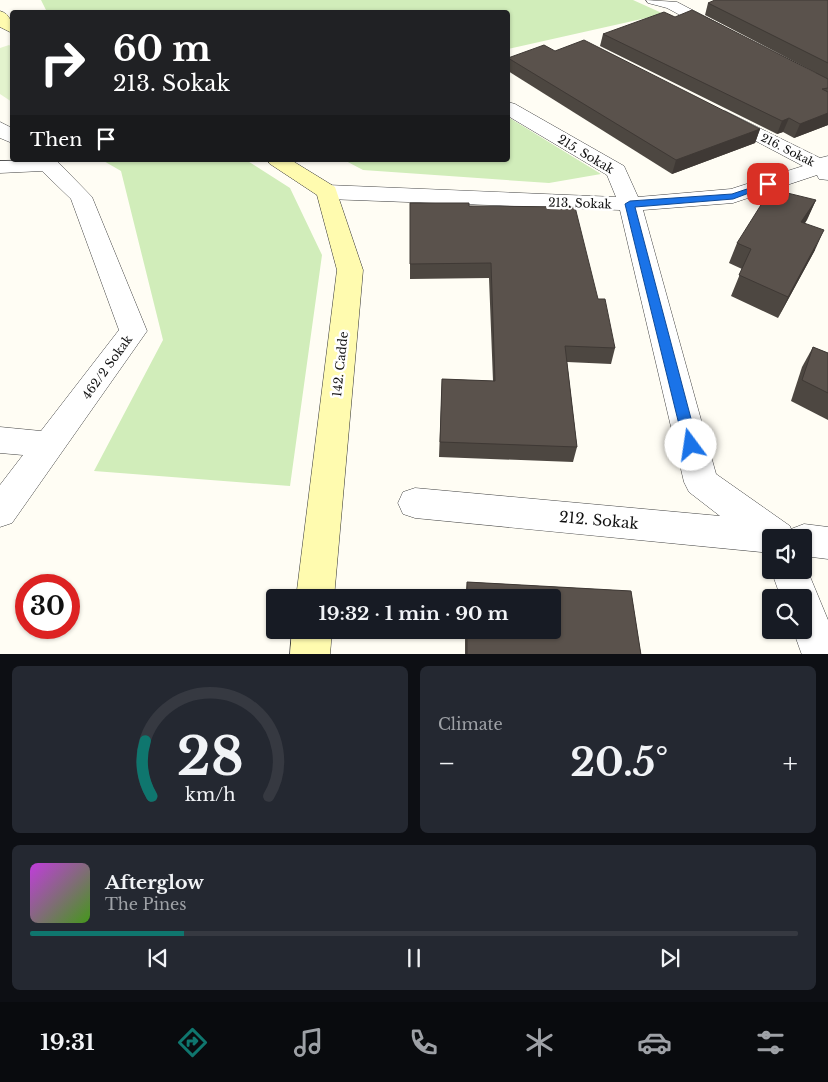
<!DOCTYPE html>
<meta charset="utf-8">
<style>
body{margin:0;font-family:"Libre Baskerville",serif;background:#242831;color:#f1f3f6;height:100vh;display:flex;flex-direction:column;font-size:19px;white-space:nowrap}
*{box-sizing:border-box;margin:0}
p{font-size:16px;color:#9ea1a6}
.icon{flex:none;width:28px;height:28px;fill:none;stroke:currentColor;stroke-width:2;stroke-linecap:round;stroke-linejoin:round}
.map{position:relative;height:654px;overflow:hidden}
.panel{display:flex;flex-direction:column;gap:12px;padding:12px;background:#0d0f14;flex:1}
.panel>*{flex:none}
.top-card{position:absolute;left:10px;top:10px;width:500px;height:152px;border-radius:5px;box-shadow:0 1px 4px #0004;background:#202124;color:#fff;overflow:hidden}
.tools{position:absolute;left:762px;top:529px;display:grid;gap:10px}
.tools a{display:grid;place-items:center;width:50px;height:50px;border-radius:5px;background:#171b24;box-shadow:0 1px 4px #0004;font-size:25px}
.speed{position:absolute;left:15px;top:574px;display:flex;gap:10px;font-size:25px;font-weight:700;text-align:center}
.speed>*{display:grid;place-content:center;width:65px;height:65px;border-radius:50%;background:#171b24;box-shadow:0 1px 4px #0004;line-height:1}
.speed .limit{border:8px solid #d22;background:#fff;color:#111}
.pin{position:absolute;display:grid;place-items:center;width:42px;height:42px;color:#fff;margin:-21px;border-radius:10px;box-shadow:0 2px 8px #0006}
.me{position:absolute;width:55px;margin:-28px;rotate:346deg;stroke-linejoin:round;filter:drop-shadow(0 0 4px #0008)}
.turn{display:flex;align-items:center;gap:18px;height:105px;padding:0 20px;font-size:22px}
.turn .icon{width:65px;height:65px;stroke-width:2.5}
.turn b{display:block;font-size:35px;line-height:42px}
.then{display:flex;align-items:center;height:48px;padding:0 20px;background:#0003;gap:10px;font-size:19px}
.big{font-size:38px;font-weight:700;line-height:1.1}
.panel .widget{flex:1;display:flex;flex-direction:column;justify-content:center;gap:8px;min-width:0;padding:0 18px;border-radius:8px;background:#242831}
.panel .dial{align-items:center;gap:0}
.dial svg{height:130px;overflow:visible;fill:none;stroke:#363941;stroke-width:7;stroke-linecap:round;text-anchor:middle}
.dial text{fill:#f1f3f6;stroke:none}
.song{display:flex;align-items:center;gap:15px}
.cover{width:60px;height:60px;border-radius:8px;background:linear-gradient(135deg,hsl(290 70% 55%),hsl(100 70% 35%))}
.played{height:5px;border-radius:2px;background:linear-gradient(90deg,#0f766e 20%,#363941 20%)}
.keys{display:flex;justify-content:space-around;direction:ltr}
.heat{display:flex;justify-content:space-between;align-items:center;font-size:28px;direction:ltr}
.panel .tiles{flex:1;display:grid;gap:12px;grid-template-columns:1fr 1fr}
.widget:last-child{grid-column:span 2}
.trip{position:absolute;left:266px;top:589px;width:295px;height:50px;border-radius:5px;background:#171b24;box-shadow:0 1px 4px #0004;font-weight:700;line-height:50px;text-align:center}
.dock{display:flex;height:80px;justify-content:space-around;align-items:center;background:#090b0e;color:#9ea1a6}
.dock .icon{width:35px;height:35px}
.dock .on{color:#0f766e}
.dock b{font-size:22px;color:#f1f3f6}
.map>svg:first-child{display:block}
</style>
<div class="map">
<svg width="828" height="655" viewBox="0 0 828 655">
<rect width="100%" height="100%" fill="#fffdf4"/>
<g fill="#d1edba">
<path d="M41,0h592l31,14 -156,35v-37h-461z"/>
<path d="M508,117l93,57 -52,9 -186,-13 -19,-10h164z"/>
<path d="M102,160h144l44,28 32,67 -32,231 -196,-15 69,-131 -42,-169z"/>
</g>
<path fill="#e3f3cd" d="M9,45l3,2v55l-12,-8v-46z"/>
<g fill="none" stroke-linecap="round" stroke-linejoin="round">
<g stroke="#434343" stroke-width="1">
<g id="street">
<path d="M646,0l31,2 48,25 2,3 -2,3h-12l-46,-25 -19,-5z"/>
<path d="M508,102l7,2 109,62 14,31 93,-8 72,-23 -85,-45 -3,-4 3,-4 7,-2 95,47 8,-2v24l-9,-1 -2,-4 -84,28 -90,7 73,264 74,52 1,3 13,-5 24,3v32l-24,-3v-18h-33v15l-356,-35 -12,-4 -5,-11 5,-11 12,-4 305,28 -31,-24 -5,-10 -64,-272 -293,-11 -8,-2 -3,-5 3,-5 8,-2 289,12 -9,-22 -99,-59z"/>
<path d="M0,122l12,6v15l-12,-5z"/>
<path d="M56,160l36,37 55,134 -135,192 -12,4v-42l23,-30 -23,-2v-26l41,4 78,-101 -48,-131 -29,-28 -42,2v-12z"/>
<path d="M804,562l24,58v35h-26l-9,-25h11v-32h-23l-10,-28h33z"/>
</g>
</g>
<g stroke="#323232" stroke-width="1">
<g id="secondary">
<path d="M0,11c11,3 12,12 12,22l-12,-6z"/>
<path d="M267,160h24l44,27 28,83 -29,328h-38l41,-328 -20,-75 -47,-31z"/>
<path d="M292,630h40l-2,25h-40z"/>
</g>
</g>
<use href="#street" fill="#fff" fill-rule="evenodd"/>
<use href="#secondary" fill="#fffbaf" fill-rule="evenodd"/>
</g>
<g fill="#4d4741">
<path d="M828,0v125l-34,13 -11,-6 -6,2 -177,-88 3,-12 213,39 -111,-58 3,-12z"/>
<path d="M555,51l205,78 -5,14 -83,31 -164,-103v-13z"/>
<path d="M816,200l-11,23 10,27 -37,68 -47,-22 11,-27 -13,-6 8,-20z"/>
<path d="M410,203l59,3 129,93 17,49 -4,16 -44,-2 10,85 -4,15 -134,-5 3,-78 51,2 -4,-103 -79,1z"/>
<path d="M813,347l15,6v67l-37,-19 11,-34z"/>
<path d="M467,582l164,9 10,64h-176v-25h87v-32h-87z"/>
</g>
<g fill="#3f3935">
<path d="M828,113v12l-34,13 6,-14z"/>
<path d="M789,118l-6,14 -6,2 5,-13z"/>
<path d="M760,129l-5,14 -83,31 4,-14z"/>
<path d="M816,200l-9,20 -15,22 9,-20z"/>
<path d="M824,230l-9,20 -37,68 10,-21z"/>
</g>
<g fill="#5a524c" stroke="#3f3935">
<path d="M715,0h113v63l-120,-60z"/>
<path d="M692,10l136,69v9l-6,1 6,3v21l-28,11 -11,-6 -7,3 -179,-87 61,-22 11,5z"/>
<path d="M584,40l176,89 -84,31 -168,-102 36,-13 11,6z"/>
<path d="M771,189l45,11 -15,22 23,8 -36,67 -49,-22 12,-26 -14,-6z"/>
<path d="M410,203h59v3l106,1 23,92h7l10,49 -50,-2 12,101 -137,-5 2,-63 53,2 -4,-118 -81,1z"/>
<path d="M813,347l15,6v40l-26,-13z"/>
<path d="M467,582l164,9 10,64h-174v-25h85v-32h-85z"/>
</g>
<path fill="#1a73e8" stroke="#114b97" d="M765,183l8,1 -40,15 -98,8 63,238 -7,5 -7,-5 -59,-241 5,-3 102,-7z"/>
<g text-anchor="middle" dominant-baseline="central" stroke-width="5" stroke-linejoin="round" paint-order="stroke">
<g font-size="11" fill="#101010" stroke="#fff">
<text transform="translate(788 150) rotate(27)">216. Sokak</text>
</g>
<g font-size="12" fill="#101010" stroke="#fff">
<text transform="translate(586 154) rotate(31)">215. Sokak</text>
<text transform="translate(580 203) rotate(2)">213. Sokak</text>
<text transform="translate(340 364) rotate(-84)">142. Cadde</text>
<text transform="translate(107 367) rotate(-54)">462/2 Sokak</text>
</g>
<g font-size="15" fill="#101010" stroke="#fff">
<text transform="translate(599 520) rotate(5)">212. Sokak</text>
</g>
</g>
</svg>
<div class="tools">
<a><svg class="icon" aria-label="sound" viewBox="0 0 24 24"><path d="M4 9h4l5-4v14l-5-4H4zM17 9q2 3 0 6"/></svg></a>
<a><svg class="icon" aria-label="search" viewBox="0 0 24 24"><circle cx="10" cy="10" r="6"/><path d="M15 15l6 6"/></svg></a>
</div>
<div class="speed"><div class="limit">30</div></div>
<div class="pin" style="left:768px;top:184px;background:#d93025"><svg class="icon" aria-label="arrive" viewBox="0 0 24 24"><path d="M6 21V4h12l-3 4 3 4H6"/></svg></div>
<svg class="me" style="left:691px;top:445px" viewBox="-20 -20 40 40"><circle r="19" fill="#fff"/><path d="M0-13L10 11 0 6-10 11z" fill="#1a73e8"/></svg>
<div class="trip">19:32 · 1 min · 90 m</div>
<div class="top-card">
<div class="turn"><svg class="icon" aria-label="right" viewBox="0 0 24 24"><path d="M7 20v-9h11M14 6l5 5-5 5"/></svg><div><b>60 m</b>213. Sokak</div></div>
<div class="then">Then<svg class="icon" aria-label="arrive" viewBox="0 0 24 24"><path d="M6 21V4h12l-3 4 3 4H6"/></svg></div>
</div>
</div>
<section class="panel">
<div class="tiles">
<div class="widget dial"><svg viewBox="0 0 100 80">
<path d="M14 69A42 42 0 1 1 86 69"/>
<path d="M14 69A42 42 0 0 1 10 35" stroke="#0f766e"/>
<text x="50" y="56" font-size="32" font-weight="700">28</text>
<text x="50" y="72" font-size="11">km/h</text>
</svg></div>
<div class="widget"><p>Climate</p>
<div class="heat"><a>−</a><b class="big">20.5°</b><a>+</a></div>
</div>
<div class="widget">
<div class="song"><i class="cover"></i><div><b>Afterglow</b><p>The Pines</p></div></div>
<div class="played"></div>
<div class="keys"><svg class="icon" aria-label="previous" viewBox="0 0 24 24"><path d="M18 5L8 12l10 7zM5 5v14"/></svg><svg class="icon" aria-label="pause" viewBox="0 0 24 24"><path d="M8 5v14M16 5v14"/></svg><svg class="icon" aria-label="next" viewBox="0 0 24 24"><path d="M6 5l10 7-10 7zM19 5v14"/></svg></div>
</div>
</div>
</section>
<nav class="dock">
<b>19:31</b>
<svg class="icon on" aria-label="directions" viewBox="0 0 24 24"><path d="M12 3l9 9-9 9-9-9zM9 14v-3h6M13 9l2 2-2 2"/></svg>
<svg class="icon" aria-label="music" viewBox="0 0 24 24"><path d="M9 18V5l10-2v13"/><circle cx="6" cy="18" r="3"/><circle cx="16" cy="16" r="3"/></svg>
<svg class="icon" aria-label="phone" viewBox="0 0 24 24"><path d="M5 4h4l2 5-3 2q2 4 5 5l2-3 5 2v4C11 20 4 13 5 4z"/></svg>
<svg class="icon" aria-label="climate" viewBox="0 0 24 24"><path d="M12 3v18M4 7l16 10M4 17L20 7"/></svg>
<svg class="icon" aria-label="car" viewBox="0 0 24 24"><path d="M5 17H2v-5l4-1 3-4h7l3 4 3 1v5h-3M9 17h6M6 11h13"/><circle cx="7" cy="17" r="2"/><circle cx="17" cy="17" r="2"/></svg>
<svg class="icon" aria-label="filters" viewBox="0 0 24 24"><path d="M4 7h16M4 17h16"/><circle cx="9" cy="7" r="2"/><circle cx="15" cy="17" r="2"/></svg>
</nav>
